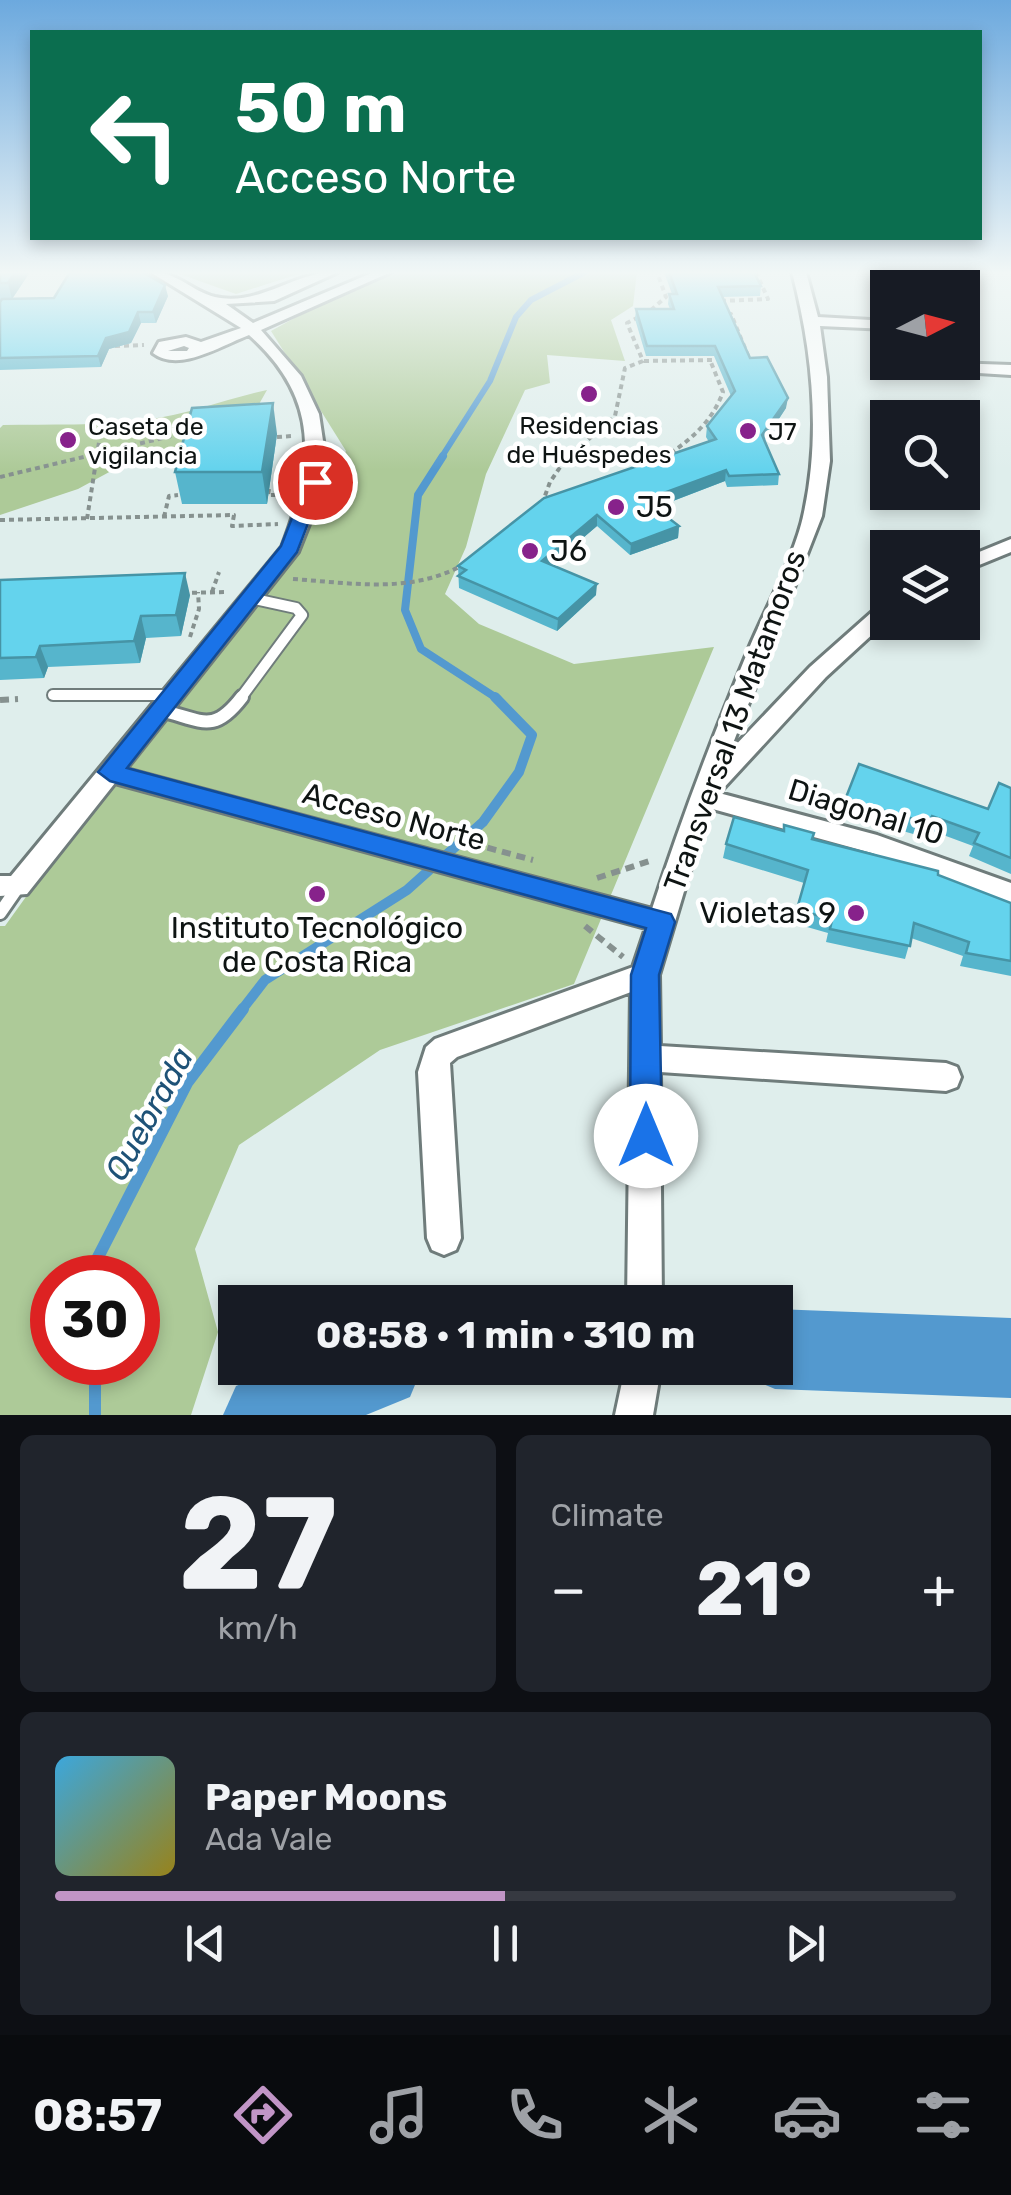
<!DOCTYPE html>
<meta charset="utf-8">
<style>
body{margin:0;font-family:Rubik,sans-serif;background:#20242c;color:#f1f3f6;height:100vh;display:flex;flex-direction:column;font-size:38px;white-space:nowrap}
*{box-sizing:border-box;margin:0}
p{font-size:32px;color:#9ea1a6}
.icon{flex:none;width:55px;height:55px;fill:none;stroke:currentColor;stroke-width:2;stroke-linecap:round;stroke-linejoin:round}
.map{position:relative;height:1415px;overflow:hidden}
.panel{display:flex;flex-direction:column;gap:20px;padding:20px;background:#0d0f14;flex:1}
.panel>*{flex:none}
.banner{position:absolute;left:30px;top:30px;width:952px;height:210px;border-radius:0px;box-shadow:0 5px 15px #0003;background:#0b6e4f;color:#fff;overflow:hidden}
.needle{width:65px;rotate:84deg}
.fabs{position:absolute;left:870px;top:270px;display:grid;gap:20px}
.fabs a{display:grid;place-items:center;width:110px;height:110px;border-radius:0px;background:#171b24;box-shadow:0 5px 15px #0003;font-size:50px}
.speed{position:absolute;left:30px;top:1255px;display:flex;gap:20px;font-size:50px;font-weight:700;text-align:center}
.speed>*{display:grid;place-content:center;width:130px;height:130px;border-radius:50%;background:#171b24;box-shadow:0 5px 15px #0003;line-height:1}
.speed .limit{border:15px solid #d22;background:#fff;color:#111}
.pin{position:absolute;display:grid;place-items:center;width:85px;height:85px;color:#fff;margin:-42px;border:5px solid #fff;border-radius:50%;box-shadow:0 2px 10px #0007}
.me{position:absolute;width:110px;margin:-55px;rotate:0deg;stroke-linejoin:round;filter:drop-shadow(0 0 8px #0008)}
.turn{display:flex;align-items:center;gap:35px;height:210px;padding:0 40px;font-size:45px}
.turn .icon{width:130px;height:130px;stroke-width:2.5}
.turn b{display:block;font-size:70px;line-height:85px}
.big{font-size:75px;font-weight:700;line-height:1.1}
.panel .card{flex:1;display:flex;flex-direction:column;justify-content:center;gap:15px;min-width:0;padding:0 35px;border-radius:15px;background:#20242c}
.panel .dial{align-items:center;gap:0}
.dial b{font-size:130px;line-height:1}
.song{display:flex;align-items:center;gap:30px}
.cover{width:120px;height:120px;border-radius:15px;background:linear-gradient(135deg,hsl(200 70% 55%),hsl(50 70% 35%))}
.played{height:10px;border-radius:5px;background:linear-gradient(90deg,#c195c6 50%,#363941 50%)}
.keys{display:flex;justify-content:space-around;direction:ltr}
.heat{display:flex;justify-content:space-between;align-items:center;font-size:55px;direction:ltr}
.panel .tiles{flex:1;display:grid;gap:20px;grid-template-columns:1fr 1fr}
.card:last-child{grid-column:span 2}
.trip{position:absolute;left:218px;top:1285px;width:575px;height:100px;border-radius:0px;background:#171b24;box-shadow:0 5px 15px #0003;font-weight:700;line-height:100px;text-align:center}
.menu{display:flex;height:160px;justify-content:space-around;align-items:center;background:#090b0e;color:#9ea1a6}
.menu .icon{width:70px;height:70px}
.menu .selected{color:#c195c6}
.menu b{font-size:45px;color:#f1f3f6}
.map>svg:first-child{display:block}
</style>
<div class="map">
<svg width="1011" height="1415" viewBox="0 0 1011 1415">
<rect width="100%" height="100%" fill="#dfeeec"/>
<g fill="#adca98" fill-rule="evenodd">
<path d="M174,272h131l-69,22z"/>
<path d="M378,272h259l-4,34 -22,14 14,41 -78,-6 3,28 -25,7 -39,84 -20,73 -21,47 34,30 95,40 140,-17 -140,337 -194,66 -141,95 -44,104 23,83 -27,83h-191v-489h5l150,-209 112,-141 79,-125 -75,-120zM52,1278h86v84h-86z"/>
<path d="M267,390l-17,30 -72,43 -54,1 -46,25 -78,26v-87l3,-3c47,-1 96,1 142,-5 42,-5 80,-21 122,-30z"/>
</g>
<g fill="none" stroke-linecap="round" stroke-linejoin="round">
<path stroke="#5399cf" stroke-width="6" d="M441,458l49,-77 26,-64 15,-17 54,-28"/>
<path stroke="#5399cf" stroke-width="8" d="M443,456l-25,39 -13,115 16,39 77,50"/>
<path stroke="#5399cf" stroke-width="10" d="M241,1011l24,-31 142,-90 76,-68 36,-50 13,-37 -37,-38"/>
<g stroke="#5399cf" stroke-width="12">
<path d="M93,1278v-11l94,-184 56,-74"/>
<path d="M95,1362v53"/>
</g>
<g fill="#5399cf" fill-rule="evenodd">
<path d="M775,1309l236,9v80l-236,-9 -28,-12 -4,-9h32z"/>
<path d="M280,1368h142l-12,29 -44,18h-143l13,-29z"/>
</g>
<g stroke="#6f7c7b" stroke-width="14">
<g id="lane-far1">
<path d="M53,695h119"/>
<path d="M240,699l62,-84 -6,-7 -46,-10"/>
</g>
</g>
<g stroke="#6f7c7b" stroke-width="18">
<g id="lane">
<path d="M160,710c42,10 53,25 82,-13"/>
<path d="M0,913l18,-26"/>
</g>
</g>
<g stroke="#6f7c7b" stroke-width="6">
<g id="street">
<path d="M150,272c27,-1 41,19 65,25 45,10 81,-27 123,-25l-64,29 -48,3 27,19 121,-51h17l-130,58 40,46 18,38 6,40 -6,45 -21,53 -172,217 526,140c29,-90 62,-176 98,-263 17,-40 46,-93 54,-134 17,-79 8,-163 -12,-240h14l12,45 70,4v8l-68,-3 7,51 3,84 -8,55 -92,235 80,-84 71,-63 7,-2v18l-62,57 -107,116 158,42 134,48v21l-139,-51 -163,-45 -50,167 1,71 286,17 11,4 4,10 -4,10 -11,4 -286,-19 2,230h-35l4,-310 -174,65 -7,6 11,175 -5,12 -12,5 -12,-5 -5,-12 -9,-166 8,-25 9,-8 198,-72 13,-39 -531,-145 -88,111 -27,2v-20h11l271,-329c32,-83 39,-148 -33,-212 -29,11 -70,38 -96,18l6,-11 27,-5 15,5 40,-14zM184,346l5,2 -2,3h-19z"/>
<path d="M924,362l87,3v10l-81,-5 -5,-2z"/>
<path d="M1011,539v13l-49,20v-13z"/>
<path d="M625,1368h36l-8,47h-38z"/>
</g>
</g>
<g stroke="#86918f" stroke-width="4" stroke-dasharray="5 4" stroke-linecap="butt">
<path d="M721,301l47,-2 -12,-27"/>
<path d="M651,310l15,-13 -9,-25"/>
<path d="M727,314h4l18,44"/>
<path d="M115,346l29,-1"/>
<path d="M644,361l69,-1"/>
<path d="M277,437l15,-1"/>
<path d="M663,458c27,-17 49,-36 60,-66l-13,-32"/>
<path d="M0,477l188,-45"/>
<path d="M269,489l-1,6h18"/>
<path d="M542,504l8,-22 15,-22 50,-44 10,-48 18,-7 -16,-38 14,-7"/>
<path d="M164,517l5,-21 9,-1"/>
<path d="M87,519l16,-102"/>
<path d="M0,520l234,-5 -2,11 46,-2"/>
<path d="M293,579c58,4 117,15 170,-14"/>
<path d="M212,592l7,-20"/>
<path d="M183,593l44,-1"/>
<path d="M190,637l9,-28 -1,-17"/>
</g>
<g stroke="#86918f" stroke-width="6" stroke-dasharray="9 6" stroke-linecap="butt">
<path d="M0,700l18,-1"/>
<path d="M444,836l89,24"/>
<path d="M597,878l56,-18"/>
<path d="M585,926l38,31"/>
</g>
<use href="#lane-far1" stroke="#fff" stroke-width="10"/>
<use href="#lane" stroke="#fff" stroke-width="12"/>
<use href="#street" fill="#fff" fill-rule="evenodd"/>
</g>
<g fill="#56b5cc">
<path d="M0,272h30l-18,27 156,-3 -12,27h-15l-10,20 -22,6 -8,18 -101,3v-68l2,-2h-2z"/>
<path d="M664,272h90l7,14 -1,10 -38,1 28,61 36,50 -21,32 14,34 -1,11 -51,2 -2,-6 -70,27 24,18 -1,12 -48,17 -33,-29 -46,39 45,30 -39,36 -98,-43 -1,-22 251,-124 -3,-5 1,-11 24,-30 -17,-40h-68l-11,-37 1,-10h34l-2,-5 1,-10h3z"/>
<path d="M277,434l-10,70h-85l-7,-32z"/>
<path d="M0,580l190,15 -9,41 -35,2 -6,25 -92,4 -4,11 -44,2z"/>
<path d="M1011,788v86l-42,-18 4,-10 -46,-17 -3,8 -82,-23 3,-14 143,9z"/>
<path d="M784,825l28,14 126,36 73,28v73l-51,-10 3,-10 -52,-18 -6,21 -79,-17 2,-9 -35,-10 11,-40 -81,-25 3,-14 57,-14z"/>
</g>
<g fill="#4694a6">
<path d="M15,272h15l-18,27 -4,-16z"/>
<path d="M165,285l3,11 -12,27 -3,-11z"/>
<path d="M138,312l3,11 -10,20 -22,6 -8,18 -3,-11 8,-18z"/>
<path d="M788,398l-2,10 -25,38 1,-11z"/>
<path d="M273,403l4,31 -10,70 -5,-32z"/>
<path d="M726,470l-1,11 -81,31 1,-12z"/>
<path d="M597,515v11l-55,47v-12z"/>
<path d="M679,526l-1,12 -48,17 1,-11z"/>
<path d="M185,573l5,22 -9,41 -5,-21z"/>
<path d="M597,584l-1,11 -39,36 1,-12z"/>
<path d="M141,616l5,22 -6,25 -6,-22z"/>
<path d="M40,646l8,21 -4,11 -8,-21z"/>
</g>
<g fill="#64d3ed" stroke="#4694a6" stroke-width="2.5">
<path d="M0,272h15l-7,11h-8z"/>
<path d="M70,272h72l23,13 -12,27h-15l-9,20 -23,6 -8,18 -98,2v-56l2,-3 52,-1z"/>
<path d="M669,272h85l7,14 -43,1 32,71 17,-1 21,41 -26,37 17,39 -50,2 -3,-6 -81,30 34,26 -48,18 -34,-29 -55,46 55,23 -39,35 -100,-43 8,-6 -8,-4 86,-68 172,-59 -9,-13 28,-35 -20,-45h-68l-11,-37h38l-5,-15h8z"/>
<path d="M273,403l-11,69h-87l17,-64z"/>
<path d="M185,573l-9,42 -35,1 -7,25 -94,5 -4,11 -36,1v-78z"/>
<path d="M859,764l129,45 11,-26 12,5v70l-37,-15 5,-10 -47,-17 -4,7 -83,-23z"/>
<path d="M734,817l50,14v-6l30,8 -2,6 126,32v4l73,28v58l-45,-8 3,-11 -55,-19 -4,23 -80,-17 2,-9 -35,-11 11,-39 -82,-26z"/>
</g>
<linearGradient id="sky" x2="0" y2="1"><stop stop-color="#6ca9de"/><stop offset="0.58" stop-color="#f1f7f6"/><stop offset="1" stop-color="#f1f7f6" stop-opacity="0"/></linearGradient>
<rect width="1011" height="470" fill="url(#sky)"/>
<path fill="#1a73e8" stroke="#114b97" stroke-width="2.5" d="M315,477l9,5 -27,70 -170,216 544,146 4,8 -16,53 3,161 -5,11 -11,4 -12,-4 -4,-11 1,-161 15,-47 -536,-147 -12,-9 183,-226 25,-64z"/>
<g fill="#87228b" stroke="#fff" stroke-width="4">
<circle cx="589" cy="394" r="10"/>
<circle cx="748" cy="431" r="10"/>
<circle cx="68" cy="440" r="10"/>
<circle cx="616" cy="507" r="10"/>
<circle cx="530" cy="551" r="10"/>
<circle cx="317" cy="894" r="10"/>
<circle cx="856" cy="913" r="10"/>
</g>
<g text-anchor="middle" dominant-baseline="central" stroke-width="9" stroke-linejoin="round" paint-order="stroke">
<g font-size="25" fill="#0e1413" stroke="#fff" text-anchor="start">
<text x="589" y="425" text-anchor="middle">Residencias<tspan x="589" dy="29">de Huéspedes</tspan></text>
<text x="88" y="426">Caseta de<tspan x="88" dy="29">vigilancia</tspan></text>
<text x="768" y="431">J7</text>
</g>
<g font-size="30" fill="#0e1413" stroke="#fff" text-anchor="start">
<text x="636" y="507">J5</text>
<text x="550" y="551">J6</text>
<text x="836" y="913" text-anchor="end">Violetas 9</text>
<text x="317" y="928" text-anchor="middle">Instituto Tecnológico<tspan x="317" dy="34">de Costa Rica</tspan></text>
</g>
<g font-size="30" fill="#0e1413" stroke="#fff">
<text transform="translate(735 721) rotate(-70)">Transversal 13 Matamoros</text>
<text transform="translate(866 812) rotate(17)">Diagonal 10</text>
<text transform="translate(394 817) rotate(15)">Acceso Norte</text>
</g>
<g font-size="32" font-style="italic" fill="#1e5277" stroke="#fff">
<text transform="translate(149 1114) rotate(-61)">Quebrada</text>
</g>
</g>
</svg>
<div class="fabs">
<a><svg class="needle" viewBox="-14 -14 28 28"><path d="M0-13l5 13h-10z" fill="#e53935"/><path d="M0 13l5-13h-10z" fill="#9ea1a6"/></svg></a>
<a><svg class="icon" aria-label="search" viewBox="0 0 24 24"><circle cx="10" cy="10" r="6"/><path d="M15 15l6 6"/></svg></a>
<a><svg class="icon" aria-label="layers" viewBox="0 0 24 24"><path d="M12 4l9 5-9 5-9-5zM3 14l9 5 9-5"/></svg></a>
</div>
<div class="speed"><div class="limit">30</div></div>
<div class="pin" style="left:315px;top:482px;background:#d93025"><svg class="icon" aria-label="arrive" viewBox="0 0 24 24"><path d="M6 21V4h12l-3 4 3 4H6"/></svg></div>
<svg class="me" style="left:646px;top:1136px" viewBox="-20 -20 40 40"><circle r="19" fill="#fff"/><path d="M0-13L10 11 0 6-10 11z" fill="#1a73e8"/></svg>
<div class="trip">08:58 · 1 min · 310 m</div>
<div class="banner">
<div class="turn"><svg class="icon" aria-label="left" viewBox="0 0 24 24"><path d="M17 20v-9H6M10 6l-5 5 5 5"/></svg><div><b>50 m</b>Acceso Norte</div></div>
</div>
</div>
<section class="panel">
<div class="tiles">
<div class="card dial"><b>27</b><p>km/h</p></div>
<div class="card"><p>Climate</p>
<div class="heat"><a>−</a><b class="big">21°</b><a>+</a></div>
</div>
<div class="card">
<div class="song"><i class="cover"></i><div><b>Paper Moons</b><p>Ada Vale</p></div></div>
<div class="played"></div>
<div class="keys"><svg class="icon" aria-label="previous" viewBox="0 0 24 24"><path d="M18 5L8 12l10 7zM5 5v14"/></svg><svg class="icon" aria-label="pause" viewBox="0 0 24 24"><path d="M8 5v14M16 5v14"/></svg><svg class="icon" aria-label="next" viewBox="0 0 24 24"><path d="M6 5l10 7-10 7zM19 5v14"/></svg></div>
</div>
</div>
</section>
<nav class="menu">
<b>08:57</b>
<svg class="icon selected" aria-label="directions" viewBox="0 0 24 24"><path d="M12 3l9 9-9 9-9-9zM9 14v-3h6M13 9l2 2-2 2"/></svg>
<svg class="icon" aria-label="music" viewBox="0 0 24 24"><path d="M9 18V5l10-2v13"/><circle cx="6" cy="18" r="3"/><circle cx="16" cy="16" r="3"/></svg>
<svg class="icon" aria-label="phone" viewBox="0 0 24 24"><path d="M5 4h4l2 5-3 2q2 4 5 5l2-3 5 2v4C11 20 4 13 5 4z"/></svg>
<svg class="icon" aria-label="climate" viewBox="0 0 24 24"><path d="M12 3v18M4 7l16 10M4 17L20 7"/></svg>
<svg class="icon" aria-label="car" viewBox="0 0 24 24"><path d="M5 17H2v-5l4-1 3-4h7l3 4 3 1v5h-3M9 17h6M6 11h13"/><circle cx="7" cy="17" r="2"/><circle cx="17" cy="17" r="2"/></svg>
<svg class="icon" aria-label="filters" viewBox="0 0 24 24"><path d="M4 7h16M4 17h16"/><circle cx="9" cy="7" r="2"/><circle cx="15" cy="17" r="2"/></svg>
</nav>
